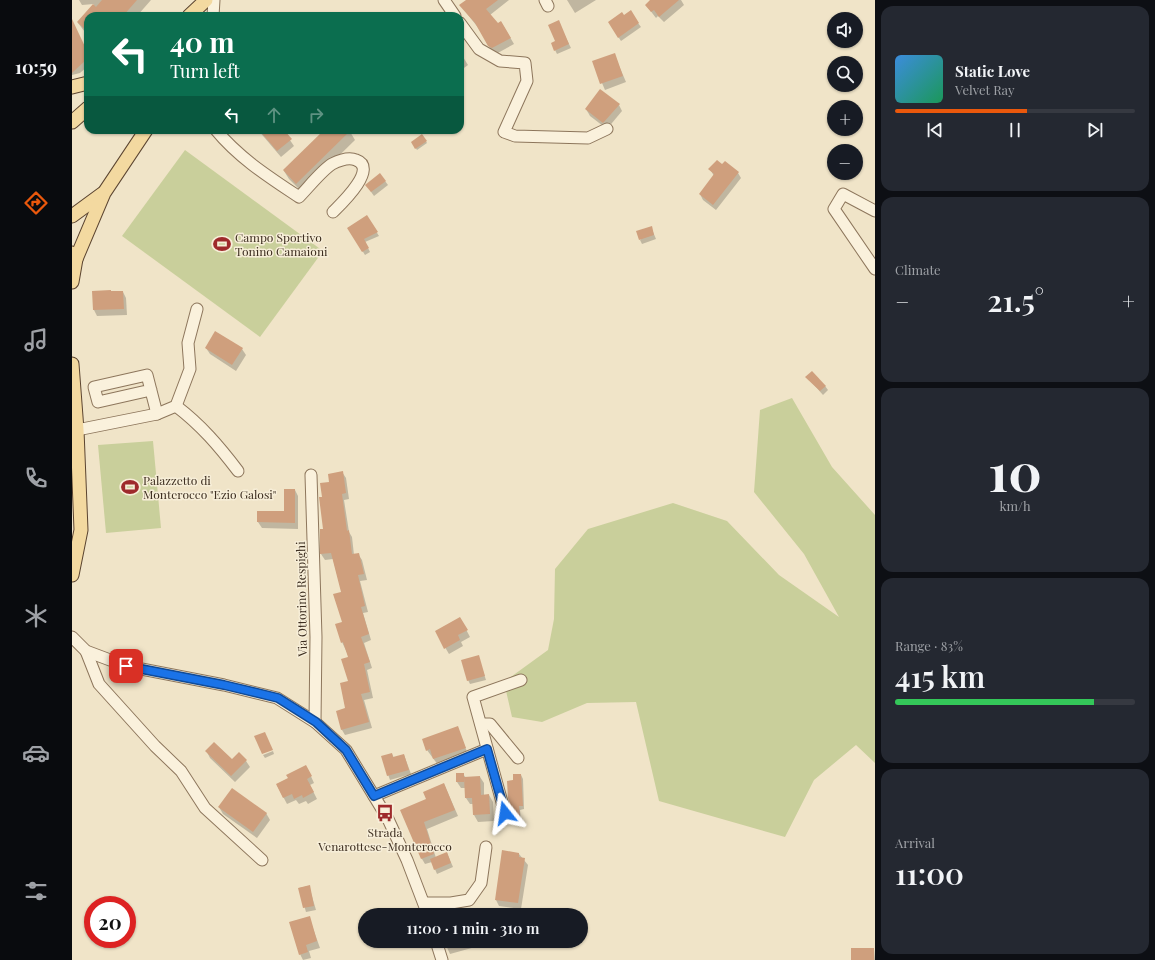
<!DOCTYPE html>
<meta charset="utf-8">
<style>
body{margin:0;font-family:"Playfair Display",serif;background:#242831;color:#f1f3f6;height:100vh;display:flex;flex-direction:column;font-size:15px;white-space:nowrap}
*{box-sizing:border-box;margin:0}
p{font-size:13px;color:#9ea1a6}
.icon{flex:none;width:22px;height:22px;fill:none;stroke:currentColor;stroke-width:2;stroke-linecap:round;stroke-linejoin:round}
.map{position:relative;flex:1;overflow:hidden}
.side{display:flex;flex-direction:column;gap:6px;padding:6px;background:#0d0f14;width:280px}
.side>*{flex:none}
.banner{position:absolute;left:12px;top:12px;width:380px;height:122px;border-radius:12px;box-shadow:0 1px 3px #0004;background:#0b6e4f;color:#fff;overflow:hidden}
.controls{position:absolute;left:755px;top:12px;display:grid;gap:8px}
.controls a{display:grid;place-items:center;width:36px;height:36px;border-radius:50%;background:#171b24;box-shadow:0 1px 3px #0004;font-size:20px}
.speed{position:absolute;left:12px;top:896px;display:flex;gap:8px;font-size:20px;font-weight:700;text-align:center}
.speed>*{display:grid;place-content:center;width:52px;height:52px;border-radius:50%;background:#171b24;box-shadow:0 1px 3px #0004;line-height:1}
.speed .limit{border:6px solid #d22;background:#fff;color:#111}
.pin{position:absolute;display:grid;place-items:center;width:34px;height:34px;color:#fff;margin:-17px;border-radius:8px;box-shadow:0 2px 6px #0006}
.me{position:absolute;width:44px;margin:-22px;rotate:345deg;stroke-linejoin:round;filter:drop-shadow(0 0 3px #0008)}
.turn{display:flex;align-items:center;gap:14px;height:84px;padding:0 20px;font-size:18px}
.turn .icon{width:52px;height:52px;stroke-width:2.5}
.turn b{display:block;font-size:28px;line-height:34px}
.lanes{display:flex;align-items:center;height:38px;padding:0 20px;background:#0003;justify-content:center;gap:20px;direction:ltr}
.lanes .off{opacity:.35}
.big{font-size:30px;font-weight:600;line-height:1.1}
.side .tile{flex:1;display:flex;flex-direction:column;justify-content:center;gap:6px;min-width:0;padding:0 14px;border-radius:12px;background:#242831}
.side .dial{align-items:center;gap:0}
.dial b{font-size:52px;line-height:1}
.song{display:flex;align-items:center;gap:12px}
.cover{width:48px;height:48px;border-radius:6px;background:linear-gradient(135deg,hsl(210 70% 55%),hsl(150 70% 35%))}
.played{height:4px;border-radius:2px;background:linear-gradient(90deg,#ea580c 55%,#363941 55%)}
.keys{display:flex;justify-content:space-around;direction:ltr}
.heat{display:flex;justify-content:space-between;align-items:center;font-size:22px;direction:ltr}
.charge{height:6px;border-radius:3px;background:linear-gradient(90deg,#34c759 83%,#363941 0)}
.trip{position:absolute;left:286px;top:908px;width:230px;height:40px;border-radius:20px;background:#171b24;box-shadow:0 1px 3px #0004;font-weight:600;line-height:40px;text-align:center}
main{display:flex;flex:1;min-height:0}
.menu{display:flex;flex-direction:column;width:72px;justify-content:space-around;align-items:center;background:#090b0e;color:#9ea1a6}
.menu .icon{width:28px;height:28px}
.menu .current{color:#ea580c}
.menu b{font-size:18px;color:#f1f3f6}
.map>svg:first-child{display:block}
</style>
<main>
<nav class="menu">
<b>10:59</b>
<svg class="icon current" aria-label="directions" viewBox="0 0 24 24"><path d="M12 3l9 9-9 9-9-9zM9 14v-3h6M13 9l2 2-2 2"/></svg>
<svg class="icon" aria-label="music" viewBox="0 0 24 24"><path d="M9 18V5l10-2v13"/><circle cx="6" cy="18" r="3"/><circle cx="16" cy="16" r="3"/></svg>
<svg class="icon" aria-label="phone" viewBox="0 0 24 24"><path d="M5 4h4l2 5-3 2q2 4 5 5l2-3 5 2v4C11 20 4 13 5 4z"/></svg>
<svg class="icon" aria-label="climate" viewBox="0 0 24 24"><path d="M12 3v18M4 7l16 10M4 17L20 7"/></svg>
<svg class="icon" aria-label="car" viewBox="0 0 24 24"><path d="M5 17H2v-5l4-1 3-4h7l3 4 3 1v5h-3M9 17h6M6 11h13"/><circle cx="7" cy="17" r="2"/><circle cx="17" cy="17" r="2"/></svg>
<svg class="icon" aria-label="filters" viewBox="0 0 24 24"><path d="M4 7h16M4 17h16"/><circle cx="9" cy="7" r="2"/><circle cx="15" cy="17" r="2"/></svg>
</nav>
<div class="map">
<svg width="803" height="960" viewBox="0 0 803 960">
<rect width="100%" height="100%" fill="#f0e4c8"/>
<g fill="#c9cf9b">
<path d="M113,150l138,101 -63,86 -138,-101z"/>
<path d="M720,398l40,69 43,48v248l-19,-18 -42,35 -29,57 -126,-36 -23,-99 -49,1 -45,19 -30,-5 -8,-35 44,-32 6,-31 1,-50 33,-40 85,-26 54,18 52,54 60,42 -35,-63 -50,-62 6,-82z"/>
<path d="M81,441l8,87 -55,5 -8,-88z"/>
</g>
<g fill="#0003">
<path d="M7,0h72l-14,16h-49v20l-10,-13 16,-19 -12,1z"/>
<path d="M396,0h41l-19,15 7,9 4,-2 13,22 -18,10 -4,-2 -12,-22 -19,-24z"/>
<path d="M495,0h29l-21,13z"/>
<path d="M580,0h29l3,5 -20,17 -6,-6 -2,2 -10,-13z"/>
<path d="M0,21l16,33v12l-8,7 -8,2z"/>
<path d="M566,23l3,4 -20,14 -10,-15z"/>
<path d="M488,26l11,22 -14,6 -2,-4z"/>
<path d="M388,52l8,13 -8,6z"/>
<path d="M542,54l12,28 -21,8 -12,-28z"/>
<path d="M547,105l3,6 -15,18 -17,-13 -4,-7z"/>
<path d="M186,130h25l11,16 -13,11z"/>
<path d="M253,130h24l6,10 -53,52 -13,-13 -5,-8z"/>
<path d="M350,136l5,7 -10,7 -5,-8z"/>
<path d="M650,166l16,7 3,5 -25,32 -13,-10 -3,-6 14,-18 -4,-7z"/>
<path d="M313,181l3,4 -14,11 -5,-7z"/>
<path d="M295,217l12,19 -14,6 5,10 -5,3 -17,-27z"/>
<path d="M579,227l5,12 -14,5 -2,-4z"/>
<path d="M21,292h30l3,6 1,17 -30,1 -3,-6z"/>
<path d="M134,348l36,1 4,6 -10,16 -26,-17z"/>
<path d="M735,377l18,9 3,4 -5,5z"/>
<path d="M270,472l4,6 3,21 -5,1 5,32 3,5 2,18 4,-1 4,6 5,20 -7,1 8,31 -5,1 8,27 -7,3 8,25 -5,2 6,28 -9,2 8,28 -27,7 -3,-5 5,-21 2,-52 -7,-15 1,-20 -1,-29 -9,-34 -8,1 -4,-6 3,-25 -1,-32 7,-14z"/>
<path d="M223,490l3,6v33l-36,-1 -4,-6v-10h27z"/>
<path d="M388,618l10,19 -9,5 2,4 -14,8 -13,-22z"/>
<path d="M406,656l8,24 -16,4 -2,-4z"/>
<path d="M385,727l11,27 -30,11 -11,-15z"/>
<path d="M201,751l1,3 -9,4 -2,-3z"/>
<path d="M135,752l25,9h14l4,6 -15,15 -25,-24z"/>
<path d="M320,754l2,4 10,-3 7,19 -21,6 -8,-23z"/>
<path d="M237,772l5,11 -4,2 7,14 -9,5 -2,-3 -7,3 -3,-4 -9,4 -10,-19z"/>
<path d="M391,774l3,4 14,-1 4,6v13l5,-1 4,7 1,19 -16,1 -4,-7v-11h-4l-4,-6v-10h-5l-4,-6z"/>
<path d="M449,775l2,4 1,30 -4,1 1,11h-8l-2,-3z"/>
<path d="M372,784l14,32 -31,13 9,29 11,-5 6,14 -16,7 -5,-12 -7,2 -3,-5 -20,-49 26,-10z"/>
<path d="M147,807l47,6 4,7 -13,18 -34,-24z"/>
<path d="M447,854l9,11 -7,44 -22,-3 -3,-6z"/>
<path d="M237,886l7,24 -10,2 -7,-24z"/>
<path d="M237,917l11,31 -11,3 2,7 -8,2 -3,-6z"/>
<path d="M372,941h34l1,5 -29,8z"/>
<path d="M802,949l1,11h-23z"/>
</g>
<g fill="#cf9f7d">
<path d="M30,0h35l-14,16h-35v16l-11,-10 16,-18 3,3z"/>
<path d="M394,0h32l-12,9 12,14 3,-2 10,17 -19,10 -4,-2 -13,-23 -16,-18z"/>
<path d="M578,0h29l-20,17 -5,-7 -3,2 -6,-7z"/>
<path d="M559,10l8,13 -21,15 -10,-16 14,-10 2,3z"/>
<path d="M0,19l16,34v5l-16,15z"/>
<path d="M487,20l10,24 -15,7 -3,-8 4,-2 -7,-16z"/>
<path d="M543,53l8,23 -23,8 -8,-23z"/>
<path d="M528,89l20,15 -17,19 -18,-14z"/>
<path d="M187,130h25l8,9 -15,12z"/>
<path d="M252,130h27l-55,54 -13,-14z"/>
<path d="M350,134l5,7 -12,8 -4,-7z"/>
<path d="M645,160l5,4 3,-3 14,11 -26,33 -14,-11 15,-20 -6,-5z"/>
<path d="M308,173l6,8 -15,11 -6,-7z"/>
<path d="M295,215l11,17 -14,7 5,9 -7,4 -15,-24z"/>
<path d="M580,226l2,9 -15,5 -3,-9z"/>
<path d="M39,290v1h12l1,18 -31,1 -1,-19z"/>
<path d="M143,331l28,17 -11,17 -27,-17z"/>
<path d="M740,371l14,15 -6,5 -15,-14z"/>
<path d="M271,471l3,22 -4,1 5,37 2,-1 3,24 7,-1 5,21 -6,1 7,31 -4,1 8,27 -8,3 9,25 -6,2 6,28 -9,2 8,28 -28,8 -5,-19 9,-3 -5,-25 8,-2 -7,-22 7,-2 -5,-15 -2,1 -6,-19 7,-2 -9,-28 8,-2 -10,-39 -11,1v-25h3l-4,-32h3l-2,-14 9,-1 -1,-8z"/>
<path d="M212,489h11v34l-38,-1v-11h27z"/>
<path d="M388,617l8,13 -10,5 2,5 -16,9 -9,-18z"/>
<path d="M407,655l6,21 -18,5 -6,-21z"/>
<path d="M386,726l8,22 -33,11 -3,-10 -4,2 -4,-12z"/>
<path d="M193,732l8,18 -11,4 -8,-18z"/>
<path d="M142,742l18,17 7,-7 8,8 -16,16 -26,-25z"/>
<path d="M320,753l1,4 11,-3 5,16 -22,6 -6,-20z"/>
<path d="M234,765l6,11 -5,3 7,13 -11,6 -1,-3 -8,4 -2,-5 -9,4 -7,-14 12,-6 -2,-3z"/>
<rect x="384" y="773" width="8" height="9"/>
<path d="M441,774h8l2,32h-4l1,11 -10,1 2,-6 -4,-14 -1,-17 6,-1z"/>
<path d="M408,776l1,19 8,-1 1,20 -17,1 -1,-17h-7l-1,-21z"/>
<path d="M372,783l11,27 -31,12 10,32 -13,5 -21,-49 26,-11 -3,-7z"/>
<path d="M160,788l35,25 -14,19 -35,-25z"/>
<path d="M430,850l17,3v4l6,1 -7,45 -23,-3z"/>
<path d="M375,852l4,11 -17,7 -4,-11z"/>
<path d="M238,885l4,21 -11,2 -5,-20z"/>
<path d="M238,916l7,25 -11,4 2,7 -9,3 -10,-33z"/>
<rect x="779" y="948" width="23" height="12"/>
</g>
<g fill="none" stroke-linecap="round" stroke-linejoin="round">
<g stroke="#8d765c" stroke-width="13">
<g id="minor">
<path d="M372,0l11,16"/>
<path d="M473,0l3,6"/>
<path d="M141,16l1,-16"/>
<path d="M388,23l19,26 21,12 25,2 2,18 -23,51 11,4 73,2 19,-9"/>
<path d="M144,130c23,28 53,47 83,67 9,-9 22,-26 33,-33 6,-3 17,-7 24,-4 23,8 -15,44 -23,52"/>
<path d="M803,211l-32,-17 -9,15 41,60"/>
<path d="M79,390l-53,12 -4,-15 53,-12 10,39"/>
<path d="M104,406c25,19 43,40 62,65"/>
<path d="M5,430l80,-16 19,-8 14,-37 -2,-26 9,-34"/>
<path d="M239,475l5,162 -1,85"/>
<path d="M0,637l14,14 40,15 98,19 53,13 38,24 31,28 42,69 19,41 21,55"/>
<path d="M14,651l13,33 56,62 26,25 24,37 57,52"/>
<path d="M409,724h9l28,34"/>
<path d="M302,796l113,-47"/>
<path d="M433,813l-32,-116 48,-17"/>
<path d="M352,903h27l18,-3 12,-17 5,-36"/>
<path d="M364,941l6,19"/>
</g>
</g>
<g stroke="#5b4430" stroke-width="15">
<g id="major">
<path d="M117,16l17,-16"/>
<path d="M0,87l16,-4"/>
<path d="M0,122l16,-14"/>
<path d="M0,216l30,-22"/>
<path d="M0,253l4,6 -4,23"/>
<path d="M4,259l28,-66 42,-63"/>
<path d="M0,364l5,66 4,100 -9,45"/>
</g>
</g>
<use href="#minor" stroke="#faf1dc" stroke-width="11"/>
<use href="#major" stroke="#f3d9a0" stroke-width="13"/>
</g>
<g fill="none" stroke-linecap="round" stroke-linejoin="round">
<g stroke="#114b97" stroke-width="10">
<path id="route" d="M54,666l98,19 54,13 38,24 30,28 28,46 113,-47 18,64"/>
</g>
<use href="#route" stroke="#1a73e8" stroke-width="7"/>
</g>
<defs>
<g id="stadium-bare" transform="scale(1.38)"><path d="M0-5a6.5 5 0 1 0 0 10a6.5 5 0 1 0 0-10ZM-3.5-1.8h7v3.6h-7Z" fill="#9e2a2b" stroke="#f7eed8" stroke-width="2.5" paint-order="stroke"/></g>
<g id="bus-bare" transform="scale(1.38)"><path d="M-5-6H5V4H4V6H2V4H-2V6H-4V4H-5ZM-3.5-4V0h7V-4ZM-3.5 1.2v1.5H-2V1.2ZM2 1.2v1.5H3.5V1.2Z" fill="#9e2a2b" stroke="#f7eed8" stroke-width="2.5" paint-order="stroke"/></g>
</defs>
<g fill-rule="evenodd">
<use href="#stadium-bare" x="150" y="244"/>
<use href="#stadium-bare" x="58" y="487"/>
<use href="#bus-bare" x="313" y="813"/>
</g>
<g text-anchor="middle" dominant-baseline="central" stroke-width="3" stroke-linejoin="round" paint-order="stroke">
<g font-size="12" fill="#3d2e20" stroke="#f7eed8" text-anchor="start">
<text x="163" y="237">Campo Sportivo<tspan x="163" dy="14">Tonino Camaioni</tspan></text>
<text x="71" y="480">Palazzetto di<tspan x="71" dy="14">Monterocco "Ezio Galosi"</tspan></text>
<text x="313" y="832" text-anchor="middle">Strada<tspan x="313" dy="14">Venarottese-Monterocco</tspan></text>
</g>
<g font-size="12" fill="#3d2e20" stroke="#f7eed8">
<text transform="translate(229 599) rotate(-91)">Via Ottorino Respighi</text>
</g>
</g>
</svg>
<div class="controls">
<a><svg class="icon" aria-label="sound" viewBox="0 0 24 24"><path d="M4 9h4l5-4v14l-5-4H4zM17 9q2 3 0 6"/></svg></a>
<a><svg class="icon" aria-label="search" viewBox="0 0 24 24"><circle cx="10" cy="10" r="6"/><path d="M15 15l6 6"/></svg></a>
<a>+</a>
<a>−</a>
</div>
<div class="speed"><div class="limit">20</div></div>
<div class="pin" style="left:54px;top:666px;background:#d93025"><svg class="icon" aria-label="arrive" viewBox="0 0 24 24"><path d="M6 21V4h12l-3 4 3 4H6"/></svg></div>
<svg class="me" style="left:433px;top:813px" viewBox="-20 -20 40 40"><path d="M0-17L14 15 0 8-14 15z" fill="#1a73e8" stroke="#fff" stroke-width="4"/></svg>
<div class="trip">11:00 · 1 min · 310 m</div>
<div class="banner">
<div class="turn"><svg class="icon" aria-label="left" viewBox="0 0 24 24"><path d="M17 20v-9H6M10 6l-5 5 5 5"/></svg><div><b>40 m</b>Turn left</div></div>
<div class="lanes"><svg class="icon" aria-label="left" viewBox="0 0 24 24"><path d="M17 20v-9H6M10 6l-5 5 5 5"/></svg><svg class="icon off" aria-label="ahead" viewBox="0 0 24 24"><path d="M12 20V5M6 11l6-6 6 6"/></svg><svg class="icon off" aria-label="right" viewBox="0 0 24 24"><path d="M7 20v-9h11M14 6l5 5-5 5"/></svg></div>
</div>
</div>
<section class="side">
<div class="tile">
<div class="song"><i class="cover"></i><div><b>Static Love</b><p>Velvet Ray</p></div></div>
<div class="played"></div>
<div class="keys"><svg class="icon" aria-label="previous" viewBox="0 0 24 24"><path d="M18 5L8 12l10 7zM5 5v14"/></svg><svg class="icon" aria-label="pause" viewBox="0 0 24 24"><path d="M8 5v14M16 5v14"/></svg><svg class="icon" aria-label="next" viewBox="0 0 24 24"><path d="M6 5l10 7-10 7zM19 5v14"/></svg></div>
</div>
<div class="tile"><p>Climate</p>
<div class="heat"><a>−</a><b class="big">21.5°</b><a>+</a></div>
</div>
<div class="tile dial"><b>10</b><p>km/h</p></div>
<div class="tile"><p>Range · 83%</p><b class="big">415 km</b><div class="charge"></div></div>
<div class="tile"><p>Arrival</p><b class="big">11:00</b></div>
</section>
</main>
